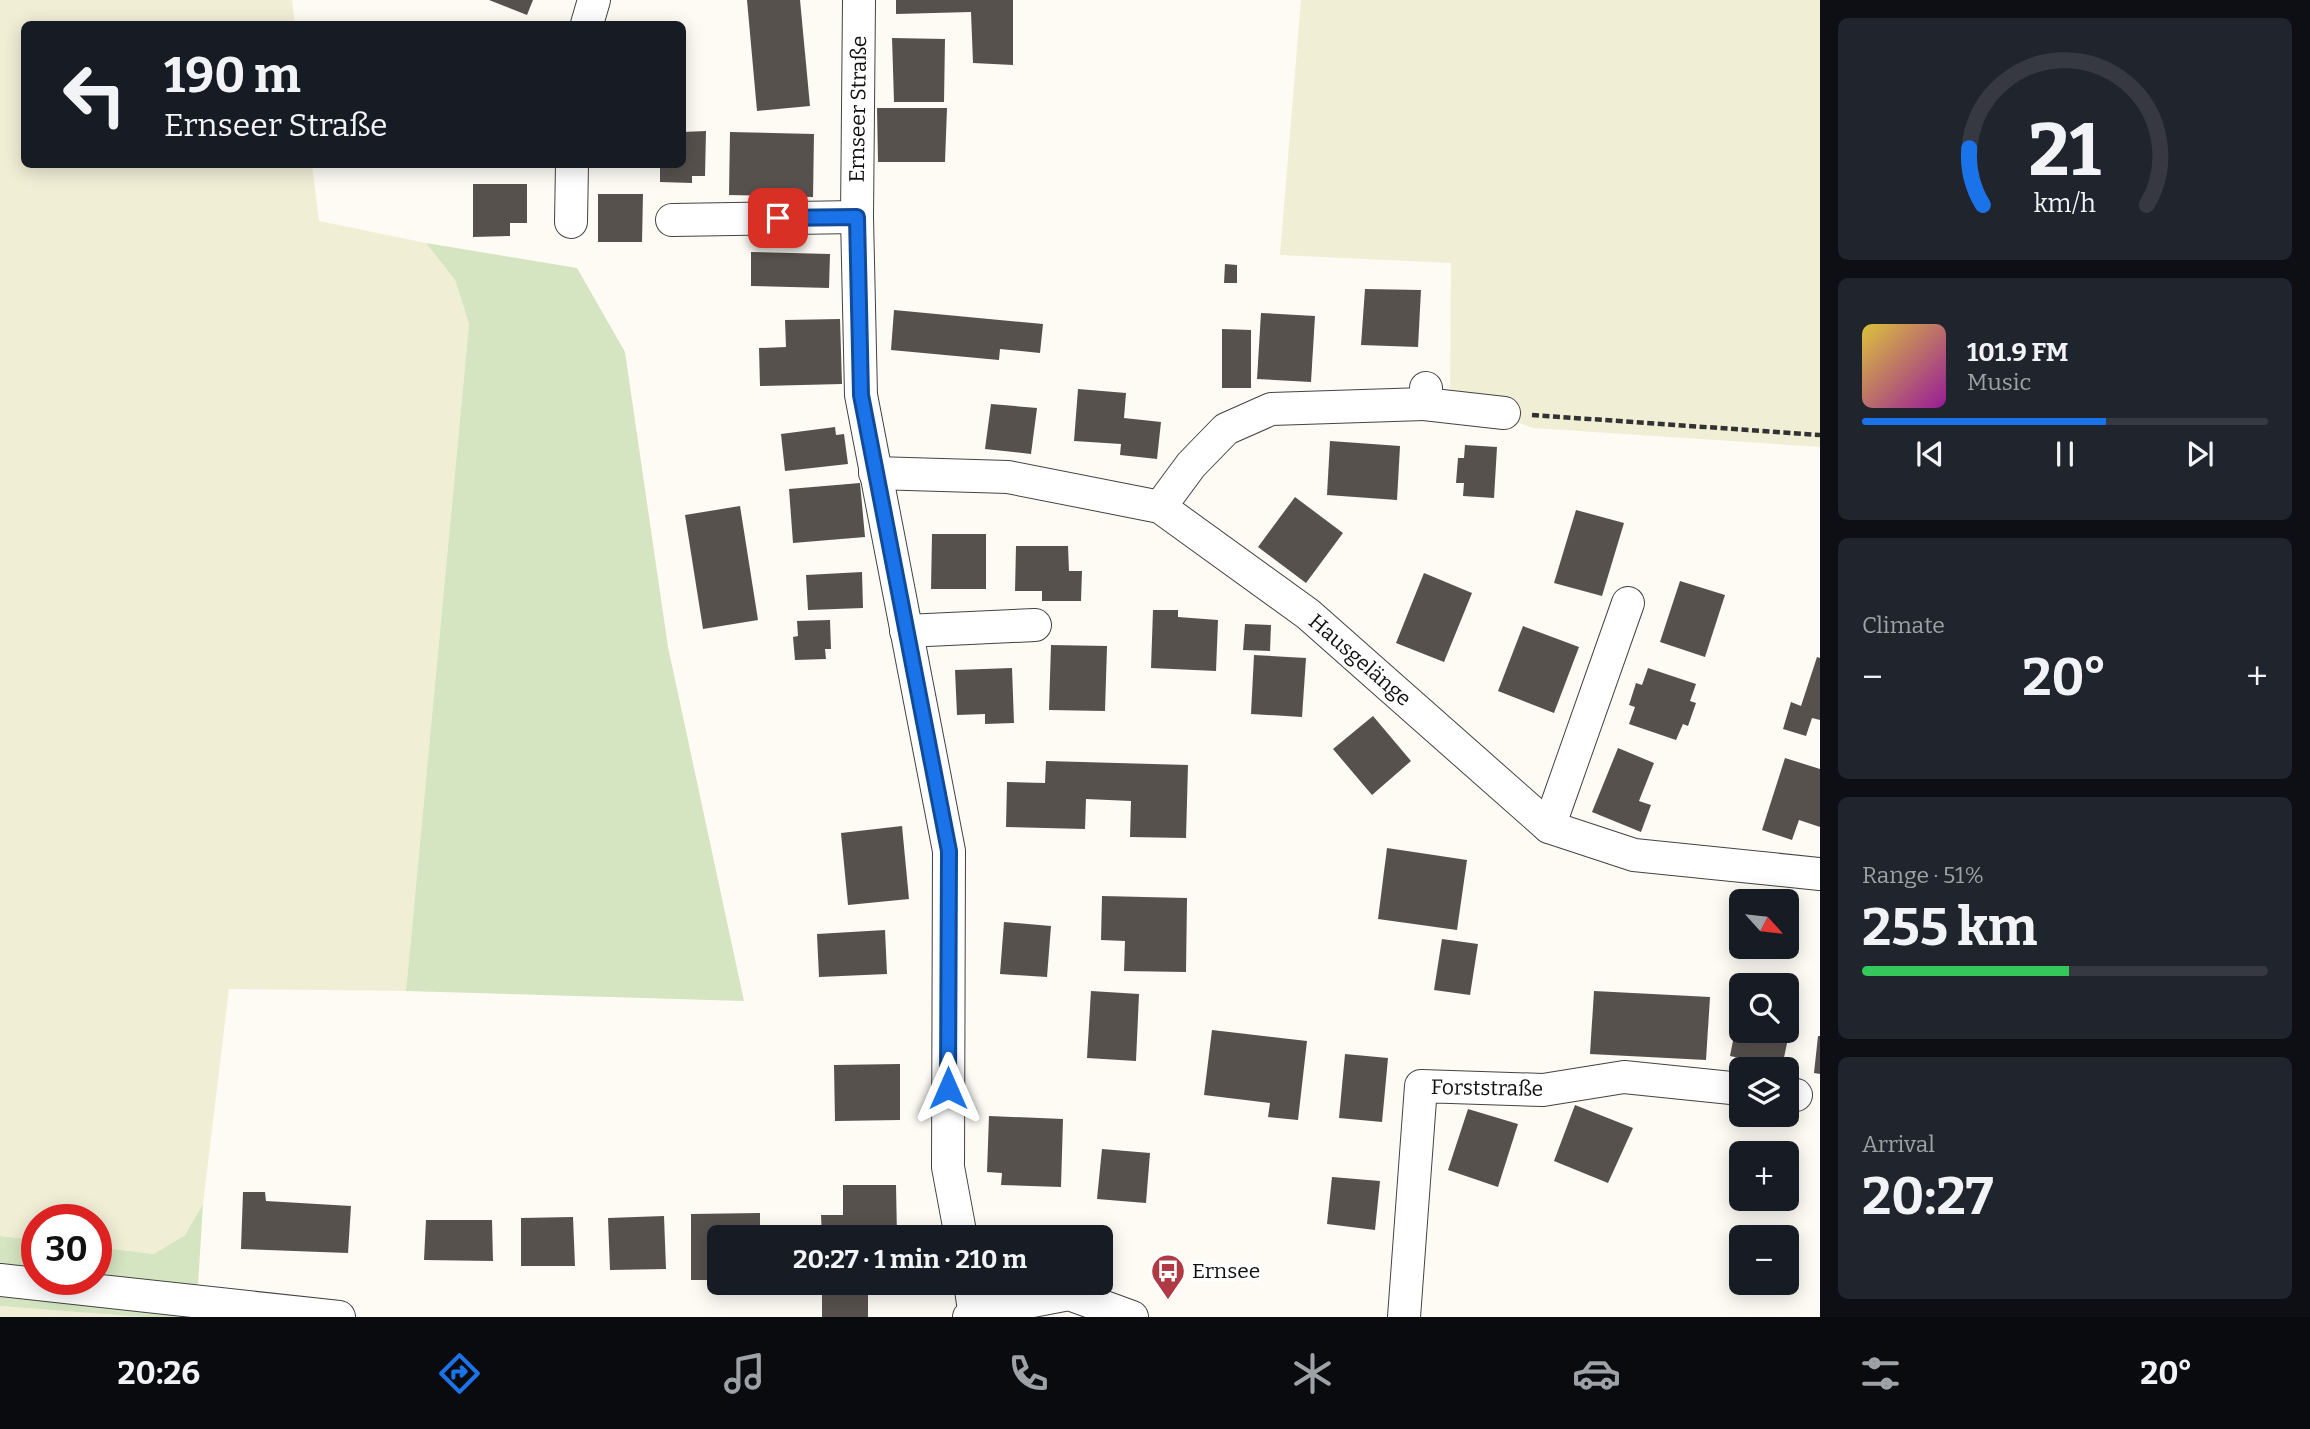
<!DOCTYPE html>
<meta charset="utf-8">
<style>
body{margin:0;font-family:Bitter,serif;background:#20242c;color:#f1f3f6;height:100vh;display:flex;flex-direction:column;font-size:26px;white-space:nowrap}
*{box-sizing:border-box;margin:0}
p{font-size:23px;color:#9ea1a6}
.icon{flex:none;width:38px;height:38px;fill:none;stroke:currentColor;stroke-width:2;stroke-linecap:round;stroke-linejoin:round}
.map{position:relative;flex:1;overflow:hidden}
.sheet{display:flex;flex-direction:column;gap:18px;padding:18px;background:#0d0f14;width:490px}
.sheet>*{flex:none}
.hud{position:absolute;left:21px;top:21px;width:665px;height:147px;border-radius:10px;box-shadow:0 4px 18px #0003;background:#171b24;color:#f1f3f6;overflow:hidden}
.needle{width:46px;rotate:117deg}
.fabs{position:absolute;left:1729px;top:889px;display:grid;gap:14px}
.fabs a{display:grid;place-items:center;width:70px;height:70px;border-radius:10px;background:#171b24;box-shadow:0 4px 18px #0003;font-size:35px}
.speed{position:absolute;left:21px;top:1204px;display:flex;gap:14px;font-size:35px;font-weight:700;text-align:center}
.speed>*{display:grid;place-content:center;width:91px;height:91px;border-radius:50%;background:#171b24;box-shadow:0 4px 18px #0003;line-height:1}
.speed .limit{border:10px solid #d22;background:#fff;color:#111}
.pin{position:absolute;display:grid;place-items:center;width:60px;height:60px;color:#fff;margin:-30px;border-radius:14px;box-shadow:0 4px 10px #0006}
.me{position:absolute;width:77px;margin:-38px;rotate:0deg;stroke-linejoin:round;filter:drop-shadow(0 0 5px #0008)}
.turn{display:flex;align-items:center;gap:24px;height:147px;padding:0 28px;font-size:32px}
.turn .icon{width:91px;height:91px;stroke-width:2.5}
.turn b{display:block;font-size:49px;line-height:60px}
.big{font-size:52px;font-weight:700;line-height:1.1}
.sheet .card{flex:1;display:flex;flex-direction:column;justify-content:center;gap:10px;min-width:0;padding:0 24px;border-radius:10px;background:#20242c}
.sheet .dial{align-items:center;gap:0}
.dial svg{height:182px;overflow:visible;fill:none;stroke:#363941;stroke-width:7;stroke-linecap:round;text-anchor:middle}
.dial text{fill:#f1f3f6;stroke:none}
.song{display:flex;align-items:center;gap:21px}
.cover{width:84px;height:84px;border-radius:10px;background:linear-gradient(135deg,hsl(50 70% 55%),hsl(300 70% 35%))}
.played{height:7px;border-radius:4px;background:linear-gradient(90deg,#1a73e8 60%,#363941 60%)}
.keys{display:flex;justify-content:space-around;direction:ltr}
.heat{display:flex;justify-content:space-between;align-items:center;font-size:38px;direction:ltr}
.charge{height:10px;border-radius:5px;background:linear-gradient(90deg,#34c759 51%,#363941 0)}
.trip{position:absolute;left:707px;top:1225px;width:406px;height:70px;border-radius:10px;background:#171b24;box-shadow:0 4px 18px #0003;font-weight:700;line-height:70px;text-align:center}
.menu{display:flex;height:112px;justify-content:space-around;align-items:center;background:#090b0e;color:#9ea1a6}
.menu .icon{width:49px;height:49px}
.menu .selected{color:#1a73e8}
.menu b{font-size:32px;color:#f1f3f6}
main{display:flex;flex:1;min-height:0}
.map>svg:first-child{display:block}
</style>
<main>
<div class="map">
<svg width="1820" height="1317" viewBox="0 0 1820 1317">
<rect width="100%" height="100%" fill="#fdfbf4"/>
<g fill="#f1eed6">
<path d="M0,0h292l3,24h-271v140l288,1 7,56 107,22 29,37 14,44 -63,667 -177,-2 -26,215 -18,31 -31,19 -58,-7v-27h-59v20l-37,-4z"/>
<path d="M1301,0h519v447l-287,-19 -83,-31 1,-134 -171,-8z"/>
<path d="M0,1306l142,11h-142z"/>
</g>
<g fill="#d5e5c1">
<path d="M426,243l151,25 48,84 43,295 76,354 -338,-10 63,-667 -14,-44z"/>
<path d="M203,1204l-7,113h-54l-142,-11v-70l37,4v39h59v-32l58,7 31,-19z"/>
</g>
<g fill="#57514e">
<path d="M489,0h44l-6,15z"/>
<path d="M747,0h53l10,106 -53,5z"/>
<path d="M896,0h117v65l-40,-2 -2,-51 -75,2z"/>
<path d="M892,38l53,1 -1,63h-50z"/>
<path d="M877,108h70l-2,54h-67z"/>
<path d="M706,131l-1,45h-13v7l-32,-1v-18h22v-32z"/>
<path d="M730,132l84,2 -1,63 -84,-2z"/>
<path d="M473,184h54v39h-17v13l-37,1z"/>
<path d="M598,194h45l-1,48h-44z"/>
<path d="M751,252l79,2 -1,34 -78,-2z"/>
<path d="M1225,264l12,1v18h-13z"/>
<path d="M1365,289l56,1 -3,57 -57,-2z"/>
<path d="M894,310l149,14 -3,29 -40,-4 -1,11 -108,-10z"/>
<path d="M1261,313l54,3 -4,66 -54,-3z"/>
<path d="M840,319l2,65 -82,2 -1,-38 27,-1 -1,-27z"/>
<path d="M1222,329l29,1v58h-29z"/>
<path d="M1078,389l48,4 -2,25 37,4 -4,37 -37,-4 1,-11 -47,-3z"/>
<path d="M991,404l46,4 -6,46 -46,-5z"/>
<path d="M835,427l1,8 8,-1 4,30 -63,7 -4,-37z"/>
<path d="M1330,441l70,5 -3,54 -70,-5z"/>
<path d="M1465,445l32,2 -3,51 -31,-2 1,-13h-8l2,-25h6z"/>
<path d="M860,483l5,54 -72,6 -4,-54z"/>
<path d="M1295,497l48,36 -37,50 -48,-36z"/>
<path d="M740,506l18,114 -55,9 -18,-114z"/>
<path d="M1576,510l48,13 -22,73 -48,-13z"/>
<path d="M932,534h54v55h-55z"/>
<path d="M1016,546h52l1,25h13l-1,30h-39v-10h-27z"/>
<path d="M862,572l1,36 -55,2 -2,-35z"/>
<path d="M1424,573l48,20 -28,69 -48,-19z"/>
<path d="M1680,581l45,14 -20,62 -45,-15z"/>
<path d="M1153,610h25v7l40,3 -2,51 -65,-3z"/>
<path d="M830,620l1,29h-6l1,10 -31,1 -2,-23 5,-1 -1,-15z"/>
<path d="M1245,624l26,1 -1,26 -27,-1z"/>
<path d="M1523,626l56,21 -25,66 -56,-22z"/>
<path d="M1051,645l56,1 -2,65 -56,-1z"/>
<path d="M1254,655l52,3 -4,59 -51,-3z"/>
<path d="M1817,657l3,1v62l-8,-2 -6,18 -23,-7 8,-27 10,4z"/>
<path d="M1012,668l2,55 -29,1v-10l-28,1 -2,-45z"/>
<path d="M1648,668l48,16 -6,17 6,2 -8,23 -5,-2 -7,16 -47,-16 6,-17 -6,-2 7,-22 6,2z"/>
<path d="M1373,716l38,45 -39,34 -39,-46z"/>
<path d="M1618,748l36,15 -15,38 12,4 -10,27 -49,-20z"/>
<path d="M1785,758l35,11v58l-21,-7 -7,20 -30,-10z"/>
<path d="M1046,761l142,4 -2,73 -56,-1 1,-36 -45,-2 -1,30 -79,-2 1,-45 38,1z"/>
<path d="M902,826l7,73 -61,6 -7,-72z"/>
<path d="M1387,848l80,12 -10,70 -79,-11z"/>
<path d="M1102,896l85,2 -1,74 -62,-1 1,-30 -24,-1z"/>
<path d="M1004,922l47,4 -4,51 -47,-3z"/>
<path d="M885,930l2,44 -68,3 -2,-43z"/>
<path d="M1442,939l36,5 -8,51 -36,-5z"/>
<path d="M1091,991l48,3 -3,67 -49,-3z"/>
<path d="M1594,991l116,6 -4,63 -116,-6z"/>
<path d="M1740,1005l1,26h46v-17l6,1 -11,52 -52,-11z"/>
<path d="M1212,1030l95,11 -9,79 -30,-3 2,-14 -66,-8z"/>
<path d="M1818,1036h2v38l-6,-1z"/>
<path d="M1345,1054l43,4 -6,64 -43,-4z"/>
<path d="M900,1064v56l-65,1 -1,-56z"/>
<path d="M1575,1105l58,23 -25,55 -54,-22z"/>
<path d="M1468,1109l50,15 -20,63 -50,-17z"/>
<path d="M989,1116l74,3 -2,68 -60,-2 1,-12 -15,-1z"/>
<path d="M1102,1149l48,4 -4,50 -49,-4z"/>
<path d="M1332,1177l48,4 -5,49 -48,-6z"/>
<path d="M843,1185h53l1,52h-75l-1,-22h22z"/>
<path d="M243,1192h22l1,9 85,5 -3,47 -107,-4z"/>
<path d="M760,1213v24h-41v43h-28v-66z"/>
<path d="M664,1216l2,53 -56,1 -2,-52z"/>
<path d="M573,1217l2,49h-54v-48z"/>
<path d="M426,1220h66l1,41 -69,-1z"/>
<rect x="822" y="1283" width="46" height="34"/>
</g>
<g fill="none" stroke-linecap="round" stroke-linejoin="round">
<g stroke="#434343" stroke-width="34">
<g id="minor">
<path d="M859,0l-2,217 4,178 88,456 -1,316 13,70"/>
<path d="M587,24l7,-24"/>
<path d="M672,220l185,-3"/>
<path d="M571,222l1,-58"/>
<path d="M1424,404l80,9"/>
<path d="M875,473l133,4 152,30 148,107 241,213 85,28 186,19"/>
<path d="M1160,507l31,-42 35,-36 45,-20 153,-5 2,-16"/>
<path d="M906,631l129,-6"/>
<path d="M1549,827l79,-224"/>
<path d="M1787,1094l9,1"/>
<path d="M0,1280l339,37"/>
<path d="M970,1283l5,34"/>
<path d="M969,1317l7,-5 93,-18 63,23"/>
<path d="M1404,1317l17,-231 122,4 81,-13 117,12"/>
</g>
</g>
<path stroke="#323232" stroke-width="4.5" stroke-dasharray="7 3.5" stroke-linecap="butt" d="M1532,415l288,20"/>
<use href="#minor" stroke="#fff" stroke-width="32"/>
</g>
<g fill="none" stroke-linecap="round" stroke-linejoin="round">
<g stroke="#114b97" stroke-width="18">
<path id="route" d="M778,218l79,-1 4,178 88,456 -1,237"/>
</g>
<use href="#route" stroke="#1a73e8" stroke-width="12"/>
</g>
<defs>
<g id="bus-pin" transform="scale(1.75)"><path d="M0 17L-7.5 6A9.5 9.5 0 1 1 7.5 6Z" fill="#af3944" stroke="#fff"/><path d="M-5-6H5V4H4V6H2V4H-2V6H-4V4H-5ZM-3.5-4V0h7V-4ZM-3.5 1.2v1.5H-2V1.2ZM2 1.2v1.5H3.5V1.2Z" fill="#fff"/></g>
</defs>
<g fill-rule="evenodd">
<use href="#bus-pin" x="1168" y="1271"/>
</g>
<g text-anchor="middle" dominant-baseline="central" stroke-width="7" stroke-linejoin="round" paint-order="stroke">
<g font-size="21" fill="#101010" stroke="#fff">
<text transform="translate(858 109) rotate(-89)">Ernseer Straße</text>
<text transform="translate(1360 660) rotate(41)">Hausgelänge</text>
<text transform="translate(1487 1088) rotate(1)">Forststraße</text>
</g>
<g font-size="21" fill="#101010" stroke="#fff" text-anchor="start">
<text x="1192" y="1271">Ernsee</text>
</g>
</g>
</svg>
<div class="fabs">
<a><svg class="needle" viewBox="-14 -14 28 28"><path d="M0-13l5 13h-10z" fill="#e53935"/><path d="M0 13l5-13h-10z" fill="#9ea1a6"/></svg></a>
<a><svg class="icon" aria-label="search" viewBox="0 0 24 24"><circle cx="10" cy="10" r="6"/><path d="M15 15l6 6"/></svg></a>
<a><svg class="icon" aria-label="layers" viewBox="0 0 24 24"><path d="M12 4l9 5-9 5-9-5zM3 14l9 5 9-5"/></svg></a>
<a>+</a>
<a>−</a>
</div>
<div class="speed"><div class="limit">30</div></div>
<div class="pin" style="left:778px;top:218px;background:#d93025"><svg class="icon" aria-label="arrive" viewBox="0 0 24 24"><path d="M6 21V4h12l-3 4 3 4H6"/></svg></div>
<svg class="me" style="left:948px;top:1088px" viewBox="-20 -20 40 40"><path d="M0-17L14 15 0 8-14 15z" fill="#1a73e8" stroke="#fff" stroke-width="4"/></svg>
<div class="trip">20:27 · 1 min · 210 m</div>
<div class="hud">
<div class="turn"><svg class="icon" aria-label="left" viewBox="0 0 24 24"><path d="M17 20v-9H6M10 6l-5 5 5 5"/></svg><div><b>190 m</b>Ernseer Straße</div></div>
</div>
</div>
<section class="sheet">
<div class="card dial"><svg viewBox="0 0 100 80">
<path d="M14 69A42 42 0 1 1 86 69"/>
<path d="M14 69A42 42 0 0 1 8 44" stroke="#1a73e8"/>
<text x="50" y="56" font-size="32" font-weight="700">21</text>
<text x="50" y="72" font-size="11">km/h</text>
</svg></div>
<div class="card">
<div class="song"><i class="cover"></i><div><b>101.9 FM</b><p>Music</p></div></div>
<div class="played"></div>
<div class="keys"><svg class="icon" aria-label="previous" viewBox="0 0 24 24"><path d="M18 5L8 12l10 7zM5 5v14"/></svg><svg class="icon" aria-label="pause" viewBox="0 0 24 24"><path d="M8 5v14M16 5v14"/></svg><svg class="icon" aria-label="next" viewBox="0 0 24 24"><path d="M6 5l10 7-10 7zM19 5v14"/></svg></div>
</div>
<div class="card"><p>Climate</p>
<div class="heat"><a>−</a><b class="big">20°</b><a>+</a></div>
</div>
<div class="card"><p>Range · 51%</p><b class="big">255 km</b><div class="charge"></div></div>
<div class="card"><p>Arrival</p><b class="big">20:27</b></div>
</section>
</main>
<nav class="menu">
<b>20:26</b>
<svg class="icon selected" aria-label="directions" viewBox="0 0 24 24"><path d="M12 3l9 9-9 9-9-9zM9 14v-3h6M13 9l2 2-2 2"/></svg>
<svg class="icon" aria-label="music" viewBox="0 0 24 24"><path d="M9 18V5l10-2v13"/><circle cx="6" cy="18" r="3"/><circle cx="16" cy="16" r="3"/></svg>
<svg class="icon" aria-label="phone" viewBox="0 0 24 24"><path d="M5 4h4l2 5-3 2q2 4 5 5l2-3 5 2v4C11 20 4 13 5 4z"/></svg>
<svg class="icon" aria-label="climate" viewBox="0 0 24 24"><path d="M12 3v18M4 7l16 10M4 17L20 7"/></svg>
<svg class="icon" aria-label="car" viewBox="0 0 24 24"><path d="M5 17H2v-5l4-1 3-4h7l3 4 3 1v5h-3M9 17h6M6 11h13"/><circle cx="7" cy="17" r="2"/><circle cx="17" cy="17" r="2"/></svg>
<svg class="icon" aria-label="filters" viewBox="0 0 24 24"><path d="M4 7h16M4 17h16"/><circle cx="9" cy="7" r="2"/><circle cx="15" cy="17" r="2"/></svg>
<b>20°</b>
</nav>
